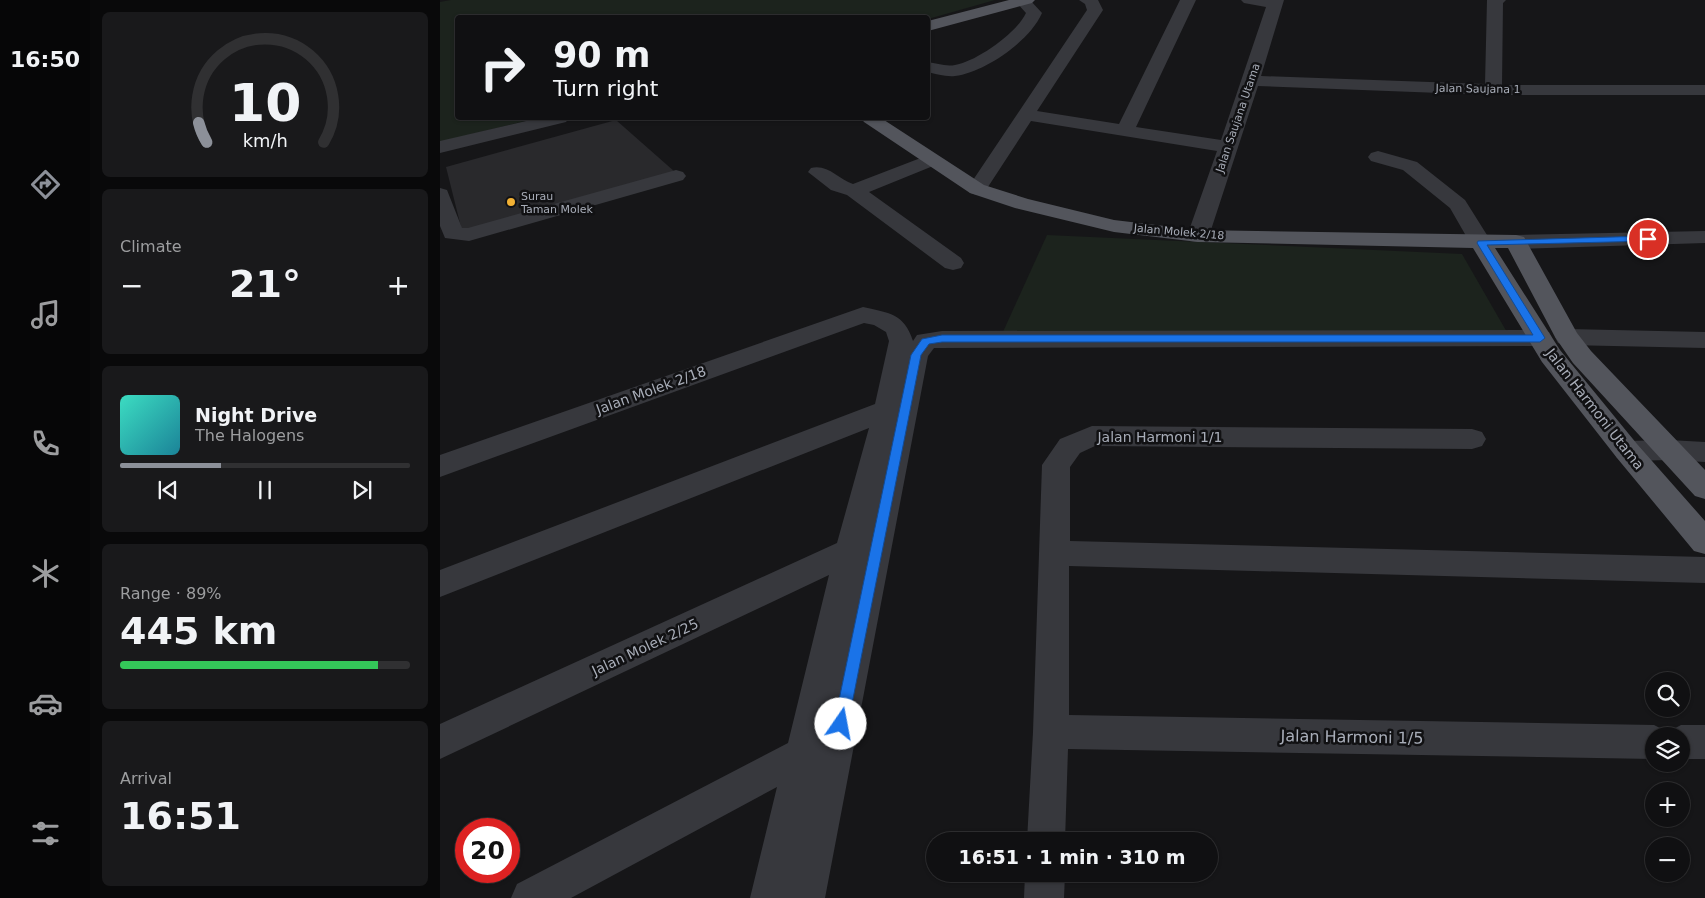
<!DOCTYPE html>
<meta charset="utf-8">
<style>
body{margin:0;font-family:"DejaVu Sans",sans-serif;background:#19191b;color:#f1f3f6;height:100vh;display:flex;flex-direction:column;font-size:19px;white-space:nowrap}
*{box-sizing:border-box;margin:0}
p{font-size:16px;color:#9c9d9f}
.icon{flex:none;width:28px;height:28px;fill:none;stroke:currentColor;stroke-width:2;stroke-linecap:round;stroke-linejoin:round}
.map{position:relative;flex:1;overflow:hidden}
.sheet{display:flex;flex-direction:column;gap:12px;padding:12px;background:#09090a;width:350px}
.sheet>*{flex:none}
.banner{position:absolute;left:15px;top:15px;width:475px;height:105px;border-radius:5px;box-shadow:0 1px 4px #0004,0 0 0 1px #303032;background:#101012;color:#f1f3f6;overflow:hidden}
.buttons{position:absolute;left:1205px;top:672px;display:grid;gap:10px}
.buttons a{display:grid;place-items:center;width:45px;height:45px;border-radius:50%;background:#101012;box-shadow:0 1px 4px #0004,0 0 0 1px #303032;font-size:25px}
.speed{position:absolute;left:15px;top:818px;display:flex;gap:10px;font-size:25px;font-weight:700;text-align:center}
.speed>*{display:grid;place-content:center;width:65px;height:65px;border-radius:50%;background:#101012;box-shadow:0 1px 4px #0004,0 0 0 1px #303032;line-height:1}
.speed .limit{border:8px solid #d22;background:#fff;color:#111}
.pin{position:absolute;display:grid;place-items:center;width:42px;height:42px;color:#fff;margin:-21px;border:2px solid #fff;border-radius:50%;box-shadow:0 1px 5px #0007}
.me{position:absolute;width:55px;margin:-28px;rotate:12deg;stroke-linejoin:round;filter:drop-shadow(0 0 4px #0008)}
.turn{display:flex;align-items:center;gap:18px;height:105px;padding:0 15px;font-size:22px}
.turn .icon{width:65px;height:65px;stroke-width:2.5}
.turn b{display:block;font-size:35px;line-height:42px}
.big{font-size:38px;font-weight:800;line-height:1.1}
.sheet .widget{flex:1;display:flex;flex-direction:column;justify-content:center;gap:8px;min-width:0;padding:0 18px;border-radius:8px;background:#19191b}
.sheet .dial{align-items:center;gap:0}
.dial svg{height:130px;overflow:visible;fill:none;stroke:#303032;stroke-width:7;stroke-linecap:round;text-anchor:middle}
.dial text{fill:#f1f3f6;stroke:none}
.song{display:flex;align-items:center;gap:15px}
.cover{width:60px;height:60px;border-radius:8px;background:linear-gradient(135deg,hsl(170 70% 55%),hsl(190 70% 35%))}
.played{height:5px;border-radius:2px;background:linear-gradient(90deg,#8c9099 35%,#303032 35%)}
.keys{display:flex;justify-content:space-around;direction:ltr}
.heat{display:flex;justify-content:space-between;align-items:center;font-size:28px;direction:ltr}
.charge{height:8px;border-radius:4px;background:linear-gradient(90deg,#34c759 89%,#303032 0)}
.trip{position:absolute;left:486px;top:832px;width:292px;height:50px;border-radius:25px;background:#101012;box-shadow:0 1px 4px #0004,0 0 0 1px #303032;font-weight:800;line-height:50px;text-align:center}
main{display:flex;flex:1;min-height:0}
.tabs{display:flex;flex-direction:column;width:90px;justify-content:space-around;align-items:center;background:#060607;color:#9c9d9f}
.tabs .icon{width:35px;height:35px}
.tabs .on{color:#8c9099}
.tabs b{font-size:22px;color:#f1f3f6}
.map>svg:first-child{display:block}
</style>
<main>
<nav class="tabs">
<b>16:50</b>
<svg class="icon on" aria-label="directions" viewBox="0 0 24 24"><path d="M12 3l9 9-9 9-9-9zM9 14v-3h6M13 9l2 2-2 2"/></svg>
<svg class="icon" aria-label="music" viewBox="0 0 24 24"><path d="M9 18V5l10-2v13"/><circle cx="6" cy="18" r="3"/><circle cx="16" cy="16" r="3"/></svg>
<svg class="icon" aria-label="phone" viewBox="0 0 24 24"><path d="M5 4h4l2 5-3 2q2 4 5 5l2-3 5 2v4C11 20 4 13 5 4z"/></svg>
<svg class="icon" aria-label="climate" viewBox="0 0 24 24"><path d="M12 3v18M4 7l16 10M4 17L20 7"/></svg>
<svg class="icon" aria-label="car" viewBox="0 0 24 24"><path d="M5 17H2v-5l4-1 3-4h7l3 4 3 1v5h-3M9 17h6M6 11h13"/><circle cx="7" cy="17" r="2"/><circle cx="17" cy="17" r="2"/></svg>
<svg class="icon" aria-label="filters" viewBox="0 0 24 24"><path d="M4 7h16M4 17h16"/><circle cx="9" cy="7" r="2"/><circle cx="15" cy="17" r="2"/></svg>
</nav>
<section class="sheet">
<div class="widget dial"><svg viewBox="0 0 100 80">
<path d="M14 69A42 42 0 1 1 86 69"/>
<path d="M14 69A42 42 0 0 1 9 57" stroke="#8c9099"/>
<text x="50" y="56" font-size="32" font-weight="700">10</text>
<text x="50" y="72" font-size="11">km/h</text>
</svg></div>
<div class="widget"><p>Climate</p>
<div class="heat"><a>−</a><b class="big">21°</b><a>+</a></div>
</div>
<div class="widget">
<div class="song"><i class="cover"></i><div><b>Night Drive</b><p>The Halogens</p></div></div>
<div class="played"></div>
<div class="keys"><svg class="icon" aria-label="previous" viewBox="0 0 24 24"><path d="M18 5L8 12l10 7zM5 5v14"/></svg><svg class="icon" aria-label="pause" viewBox="0 0 24 24"><path d="M8 5v14M16 5v14"/></svg><svg class="icon" aria-label="next" viewBox="0 0 24 24"><path d="M6 5l10 7-10 7zM19 5v14"/></svg></div>
</div>
<div class="widget"><p>Range · 89%</p><b class="big">445 km</b><div class="charge"></div></div>
<div class="widget"><p>Arrival</p><b class="big">16:51</b></div>
</section>
<div class="map">
<svg width="1265" height="898" viewBox="0 0 1265 898">
<rect width="100%" height="100%" fill="#161618"/>
<g fill="#1c231d">
<path d="M11,0h544l-67,19 -470,-1v100h79l-97,24v-140z"/>
<path d="M607,235l415,19 46,80h-506z"/>
</g>
<path fill="#29292c" d="M176,120l59,52 -213,59 -16,-64z"/>
<g fill="none" stroke-linecap="round" stroke-linejoin="round">
<g fill="#37383d" fill-rule="evenodd">
<path d="M578,0h12l12,13c-12,28 -57,59 -87,63 -9,1 -19,-2 -27,-4v-10c8,1 18,5 27,3 21,-3 62,-32 71,-52l-10,-11z"/>
<path d="M639,0h19l5,10 -66,101 82,13 61,-124h16l-60,127 85,13 45,-133 -22,-4 -3,-3h43l-23,76 224,8 2,-84h19l-3,3 -1,82h203v10h-212l-235,-9 -49,150 -3,5 -8,1 -8,-1 -3,-5 30,-85 -186,-30 -47,72 -7,2 -7,-2 -3,-4 120,-179 -2,-6z"/>
<path d="M99,118h30l-3,4 -126,31v-12z"/>
<path d="M938,151l39,11 48,38 27,43 -3,5 -8,2 -8,-2 -23,-40 -47,-38 -32,-9 -3,-4 3,-4z"/>
<path d="M491,154l7,2 3,4 -3,4 -69,28 92,66 3,5 -3,5 -8,2 -8,-2 -98,-73 -16,-5 -23,-18 3,-4c17,-4 27,11 42,16z"/>
<path d="M236,170l7,2 3,4 -3,4 -214,61 -24,-3 -5,-12v-38l7,2 15,38h6z"/>
<path d="M1265,231v12l-189,6 -8,-2 -3,-5 3,-5 8,-2z"/>
<path d="M423,307c26,6 41,6 50,34l4,-6 25,-4 598,-1 9,2 3,6 -3,6 -9,2 -606,2 -6,8 -103,542h-75l27,-111 -206,111h-60l6,-14 271,-141 41,-168 -389,184v-35l397,-181 32,-115 -429,169v-27l435,-166 14,-63 -3,-9 -12,-7 -10,-2 -424,154v-22z"/>
<path d="M1127,329l138,3v16l-138,-3 -9,-2 -3,-6 3,-6z"/>
<path d="M652,426l380,3 10,3 4,7 -4,7 -10,3 -377,-3 -15,7 -10,14v74l635,16v26l-636,-17v149l585,10 14,7 13,-7h24v34h-24v-23h-27v23l-586,-10 -3,92h-38l6,-109 9,-267 18,-26z"/>
<path d="M1229,440l36,2v20l-36,-2 -42,1 -10,-3 -4,-7 4,-7 10,-3z"/>
<path d="M585,874h40l-1,24h-40z"/>
</g>
<g fill="#53555c" fill-rule="evenodd">
<path d="M569,0h26l-3,3 -104,28v-10z"/>
<path d="M421,118h20l103,67 44,14 86,21 84,10 318,5 8,2 53,96 14,18 114,119v29l-10,-3 -122,-133 -18,-26 -47,-89h-13l65,102 77,94 68,77v33l-11,-3 -77,-93 -75,-96 -69,-114 -275,-6 -84,-10 -99,-24 -45,-15 -106,-71z"/>
</g>
</g>
<path fill="#1a73e8" stroke="#114b97" d="M1208,236l5,3 -2,2 -164,4 58,93 -5,4h-598l-13,2 -8,11 -73,369 -2,4 -5,2 -5,-2 -2,-4 77,-369 11,-16 20,-4h591l-56,-92 1,-2z"/>
<circle fill="#f2b134" stroke="#111113" stroke-width="2" cx="71" cy="202" r="5"/>
<g text-anchor="middle" dominant-baseline="central" stroke-width="5" stroke-linejoin="round" paint-order="stroke">
<g font-size="11" fill="#a8adb8" stroke="#111113">
<text transform="translate(1038 89) rotate(1)">Jalan Saujana 1</text>
<text transform="translate(798 118) rotate(-71)">Jalan Saujana Utama</text>
<text transform="translate(739 232) rotate(5)">Jalan Molek 2/18</text>
</g>
<g font-size="11" fill="#a8adb8" stroke="#111113" text-anchor="start">
<text x="81" y="196">Surau<tspan x="81" dy="13">Taman Molek</tspan></text>
</g>
<g font-size="14" fill="#a8adb8" stroke="#111113">
<text transform="translate(211 390) rotate(-20)">Jalan Molek 2/18</text>
<text transform="translate(1155 409) rotate(52)">Jalan Harmoni Utama</text>
<text x="720" y="437">Jalan Harmoni 1/1</text>
<text transform="translate(205 647) rotate(-25)">Jalan Molek 2/25</text>
</g>
<g font-size="16" fill="#a8adb8" stroke="#111113">
<text transform="translate(912 737) rotate(1)">Jalan Harmoni 1/5</text>
</g>
</g>
</svg>
<div class="buttons">
<a><svg class="icon" aria-label="search" viewBox="0 0 24 24"><circle cx="10" cy="10" r="6"/><path d="M15 15l6 6"/></svg></a>
<a><svg class="icon" aria-label="layers" viewBox="0 0 24 24"><path d="M12 4l9 5-9 5-9-5zM3 14l9 5 9-5"/></svg></a>
<a>+</a>
<a>−</a>
</div>
<div class="speed"><div class="limit">20</div></div>
<div class="pin" style="left:1208px;top:239px;background:#d93025"><svg class="icon" aria-label="arrive" viewBox="0 0 24 24"><path d="M6 21V4h12l-3 4 3 4H6"/></svg></div>
<svg class="me" style="left:401px;top:724px" viewBox="-20 -20 40 40"><circle r="19" fill="#fff"/><path d="M0-13L10 11 0 6-10 11z" fill="#1a73e8"/></svg>
<div class="trip">16:51 · 1 min · 310 m</div>
<div class="banner">
<div class="turn"><svg class="icon" aria-label="right" viewBox="0 0 24 24"><path d="M7 20v-9h11M14 6l5 5-5 5"/></svg><div><b>90 m</b>Turn right</div></div>
</div>
</div>
</main>
